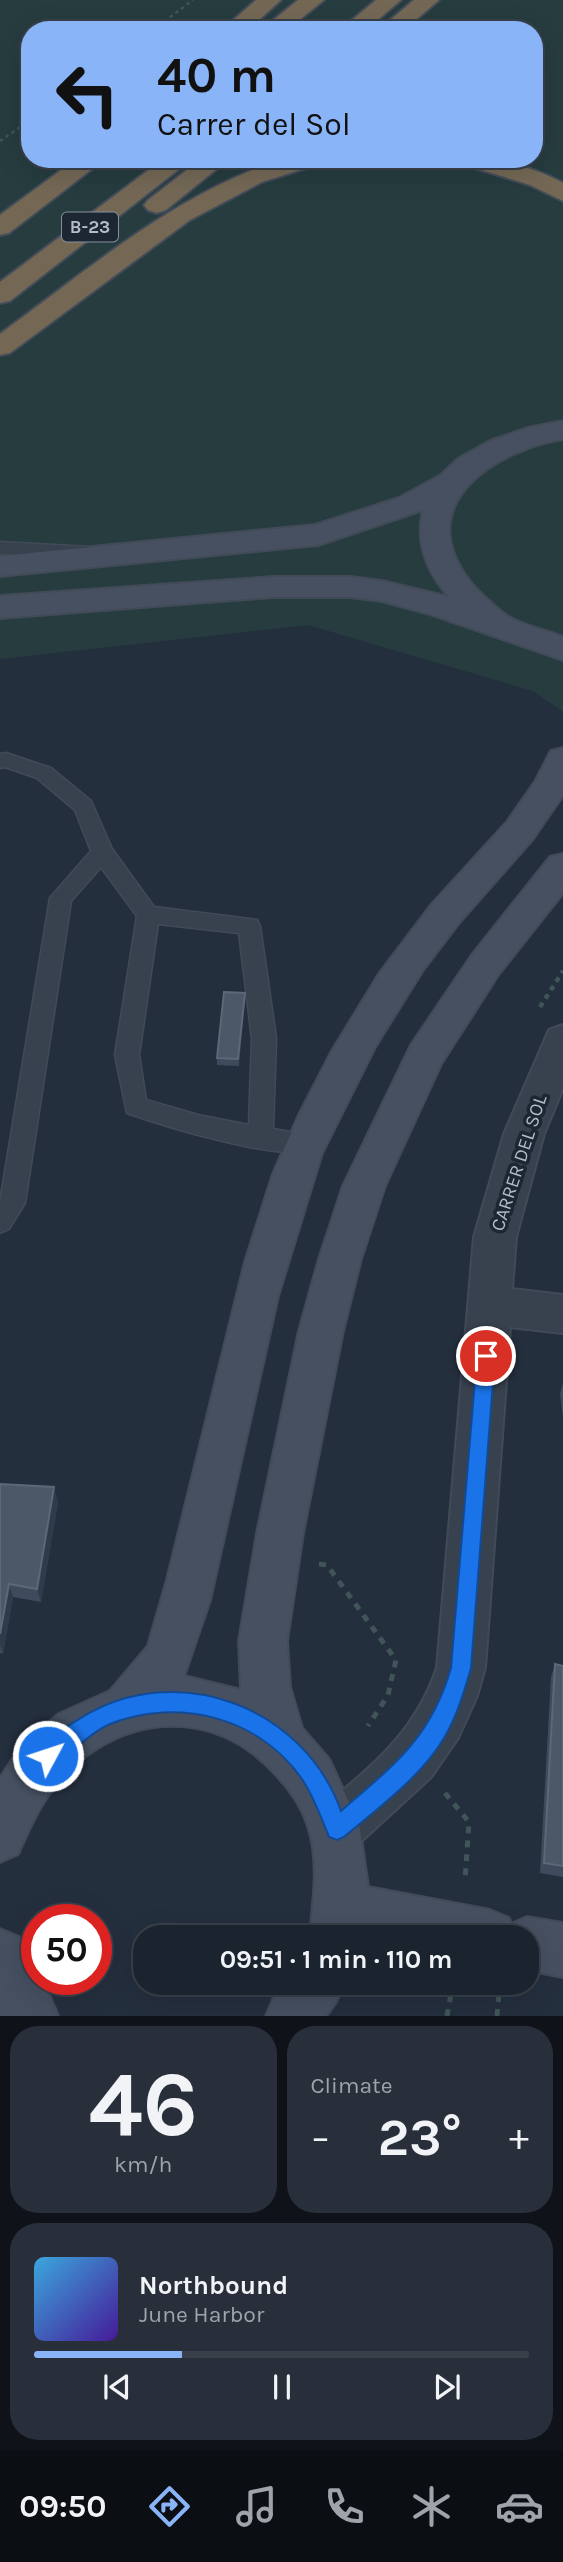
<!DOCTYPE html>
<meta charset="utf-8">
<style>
body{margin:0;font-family:Karla,sans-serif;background:#282f3a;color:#f1f3f6;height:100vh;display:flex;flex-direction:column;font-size:26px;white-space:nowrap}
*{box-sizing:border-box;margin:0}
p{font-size:23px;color:#a0a4aa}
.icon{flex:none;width:38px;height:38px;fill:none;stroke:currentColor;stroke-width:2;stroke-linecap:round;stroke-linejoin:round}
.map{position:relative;height:2016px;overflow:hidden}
.side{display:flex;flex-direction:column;gap:10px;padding:10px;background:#0f1319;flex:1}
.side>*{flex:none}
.top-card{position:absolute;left:21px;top:21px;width:522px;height:147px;border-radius:28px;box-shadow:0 7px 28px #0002,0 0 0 2px #39404a;background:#8ab4f8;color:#111;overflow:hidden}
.speed{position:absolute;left:21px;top:1904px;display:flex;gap:14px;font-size:35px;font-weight:700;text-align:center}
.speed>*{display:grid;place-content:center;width:91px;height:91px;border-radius:50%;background:#1b232e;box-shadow:0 7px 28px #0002,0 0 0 2px #39404a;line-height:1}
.speed .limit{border:10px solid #d22;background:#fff;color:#111}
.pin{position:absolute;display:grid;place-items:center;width:60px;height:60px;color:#fff;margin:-30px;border:4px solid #fff;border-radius:50%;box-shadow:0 2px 7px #0007}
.me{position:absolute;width:77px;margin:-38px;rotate:50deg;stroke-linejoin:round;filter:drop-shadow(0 0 5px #0008)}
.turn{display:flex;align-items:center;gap:24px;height:147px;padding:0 21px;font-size:32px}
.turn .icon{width:91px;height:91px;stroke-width:2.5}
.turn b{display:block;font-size:49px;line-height:60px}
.big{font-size:52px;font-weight:700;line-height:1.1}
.side .widget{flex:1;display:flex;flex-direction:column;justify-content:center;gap:10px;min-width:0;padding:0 24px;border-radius:28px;background:#282f3a}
.side .dial{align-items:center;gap:0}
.dial b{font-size:91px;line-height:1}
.song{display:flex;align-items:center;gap:21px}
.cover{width:84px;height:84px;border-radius:10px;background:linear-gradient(135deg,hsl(200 70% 55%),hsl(260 70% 35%))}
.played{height:7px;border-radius:4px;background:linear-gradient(90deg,#8ab4f8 30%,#39404a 30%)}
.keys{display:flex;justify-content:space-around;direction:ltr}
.heat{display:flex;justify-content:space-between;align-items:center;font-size:38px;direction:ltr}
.side .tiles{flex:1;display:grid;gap:10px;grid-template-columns:1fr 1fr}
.widget:last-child{grid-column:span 2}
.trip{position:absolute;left:133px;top:1925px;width:406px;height:70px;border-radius:28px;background:#1b232e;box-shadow:0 7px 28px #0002,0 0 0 2px #39404a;font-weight:700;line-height:70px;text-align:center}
.tab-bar{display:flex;height:112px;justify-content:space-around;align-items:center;background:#0b0e12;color:#a0a4aa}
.tab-bar .icon{width:49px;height:49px}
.tab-bar .on{color:#8ab4f8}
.tab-bar b{font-size:32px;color:#f1f3f6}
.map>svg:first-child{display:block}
</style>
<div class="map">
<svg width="563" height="2016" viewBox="0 0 563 2016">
<rect width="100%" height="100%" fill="#242f3e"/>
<path fill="#263c3f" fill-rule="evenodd" d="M0,0h563v712l-30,-21 -225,-66 -308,34zM30,30h504v129h-504z"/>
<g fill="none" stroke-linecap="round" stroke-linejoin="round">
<g stroke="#414a57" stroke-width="3">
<g id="lane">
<path d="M0,542l91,5 9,6 -9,6 -91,-5z"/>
<path d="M6,753l45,15 40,33 21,48 42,58 103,13 3,6 16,112 -3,91 41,7 4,7 -4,7c-34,12 -150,-24 -187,-37l-12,-58 22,-139 -36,-49 -30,34 -46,302 -16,26 -9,4v-31l50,-304 41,-47 -16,-41 -38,-32 -32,-11 -5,1v-14zM158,924l81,9 13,105 -3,87 -51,-10 -52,-15 -7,-45z"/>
</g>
</g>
<g stroke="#414a57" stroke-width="4">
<path id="street" d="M563,1025v63l-19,46 -28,103 -4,52 51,6v38l-53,-6 -25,341 -8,28 -19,42 -27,39 -76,70 -18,8 -18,-8 -8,-18c11,-25 31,-37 51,-55 35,-31 60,-62 75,-106l37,-431 30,-103 45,-104z"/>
</g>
<g stroke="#414a57" stroke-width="4">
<g id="secondary">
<path d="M563,421v18c-61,10 -146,58 -101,131 10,17 27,31 41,43 11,10 45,18 60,24v23l-133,-46 -48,-13 -31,-4h-78l-273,21v-22l273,-19h78l31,4 67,16c-22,-25 -34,-53 -26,-87l-105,35 -318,31v-20l315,-31 84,-27 42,-23 17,-16 32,-18 38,-13z"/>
<path d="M563,748v47l-31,45 -74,84 -35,46 -48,77 -53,106 -44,143 -68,304 -26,76 57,14 -2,-49 18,-108 42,-202 20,-72 24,-73 68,-141 61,-90 78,-98 13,-3v39l-65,82 -57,89 -56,122 -24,73 -18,72 -40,202 -16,108 3,46 12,41 27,31 30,65 9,63 122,23 19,8 2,6 16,-7 36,6v54l-36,-7v-33h-217c3,-37 10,-74 -2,-111 -6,-19 -17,-35 -30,-49 -53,-61 -131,-68 -195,-19 -33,25 -49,59 -65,96l-18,8v-84l12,-18 21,-25 26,-21 51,-23 38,-45 19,-66 78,-318 28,-88 26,-59 33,-64 47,-77 53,-70 75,-82 28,-40 16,-31z"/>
<path d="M0,1929l19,8 18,42 13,18 8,19h-58z"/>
<path d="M284,1983h60l-8,19 -10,14h-60l8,-19z"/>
</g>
</g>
<g stroke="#434c59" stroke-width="4">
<g id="highway">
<path d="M256,0h25l-33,30h-26z"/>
<path d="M298,0h26l-37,30h-26z"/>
<path d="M376,0h25l-35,30h-26z"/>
<path d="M414,0h25l-35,30h-26z"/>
<path d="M76,159h29l-96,74 -9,2v-20z"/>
<path d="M163,159h21l3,4 -177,138 -10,2v-21z"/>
<path d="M201,159h28l-63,51 -9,3 -9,-3 -4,-5 4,-5z"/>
<path d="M283,159h39l-3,5 -57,18 -72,38 -180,133 -10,2v-21c90,-66 176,-141 283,-175z"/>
<path d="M459,159c39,0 69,5 104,24v18l-33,-16 -68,-21z"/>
</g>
</g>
<g stroke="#3f5557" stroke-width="2.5" stroke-dasharray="3.5 3.5" stroke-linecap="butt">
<path d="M153,30l40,-30"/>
<path d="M0,141l30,-21"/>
</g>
<path stroke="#3f5557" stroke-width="4.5" stroke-dasharray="5 5" stroke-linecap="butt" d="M540,1007l23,-36"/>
<g stroke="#3f5557" stroke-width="5" stroke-dasharray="7 7" stroke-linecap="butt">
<path d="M319,1564l8,1 69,95 -8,35 -20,31"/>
<path d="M445,1793l24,29 -4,59"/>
<path d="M447,2016l6,-33"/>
<path d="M497,2016l3,-33"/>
</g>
<use href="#lane" fill="#38414e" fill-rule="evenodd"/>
<use href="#street" fill="#38414e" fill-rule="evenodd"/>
<use href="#secondary" fill="#465061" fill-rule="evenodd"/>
<use href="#highway" fill="#746855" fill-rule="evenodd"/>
</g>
<g fill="#3f4b5c">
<path d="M245,993l-6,73 -22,-1v-7z"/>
<path d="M563,1383v34l-3,-23z"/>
<path d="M0,1484l58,18 -17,100 -28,-5 -10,57 -3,-1z"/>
<path d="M555,1664l8,2v211l-23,-4 11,-196z"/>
</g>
<g fill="#2f3b4b">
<path d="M245,993v7l-6,66 -1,-7z"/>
<path d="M54,1487l4,15 -17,100 -4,-13z"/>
<path d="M9,1584l4,13 -10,57 -3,-10v-10z"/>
</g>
<g fill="#4b5868" stroke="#5c6777" stroke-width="2">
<path d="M224,992l21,1 -7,66 -21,-1z"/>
<path d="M0,1484l54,3 -17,102 -28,-5 -9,50z"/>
<path d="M555,1664l8,2v200l-19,-3z"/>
</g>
<path fill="#1a73e8" stroke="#114b97" stroke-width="2" d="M486,1348l6,3 3,5 -24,312c-7,24 -14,48 -27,70 -22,38 -67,71 -100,99l-7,3 -8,-3c-8,-20 -15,-40 -27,-58 -43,-62 -124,-82 -192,-55 -24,10 -39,33 -62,42l-8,-3 -3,-7c7,-17 29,-29 44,-38 96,-60 223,-11 260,93 53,-46 90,-73 110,-143l26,-312 2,-5z"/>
<g text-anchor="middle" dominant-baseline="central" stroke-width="7" stroke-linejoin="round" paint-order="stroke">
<rect fill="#1d2633" stroke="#878f9c" stroke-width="2" x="62" y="212.5" width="56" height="29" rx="5"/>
<g font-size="18" font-weight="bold" fill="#b4bcc9">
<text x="90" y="227">B-23</text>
</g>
<g font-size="19" fill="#b4bcc9" stroke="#1d2633">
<text transform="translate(519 1163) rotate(-72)">CARRER DEL SOL</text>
</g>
</g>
</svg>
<div class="speed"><div class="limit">50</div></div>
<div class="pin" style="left:486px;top:1356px;background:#d93025"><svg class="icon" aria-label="arrive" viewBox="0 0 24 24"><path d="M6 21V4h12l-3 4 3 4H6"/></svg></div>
<svg class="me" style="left:48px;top:1756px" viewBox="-20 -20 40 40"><circle r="17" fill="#1a73e8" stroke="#fff" stroke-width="3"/><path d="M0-11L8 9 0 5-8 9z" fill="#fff"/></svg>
<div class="trip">09:51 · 1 min · 110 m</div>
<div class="top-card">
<div class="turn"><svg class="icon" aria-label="left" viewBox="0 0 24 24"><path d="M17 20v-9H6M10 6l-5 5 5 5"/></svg><div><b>40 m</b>Carrer del Sol</div></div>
</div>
</div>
<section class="side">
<div class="tiles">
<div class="widget dial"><b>46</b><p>km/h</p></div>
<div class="widget"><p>Climate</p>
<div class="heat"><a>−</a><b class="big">23°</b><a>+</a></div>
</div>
<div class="widget">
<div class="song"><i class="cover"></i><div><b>Northbound</b><p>June Harbor</p></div></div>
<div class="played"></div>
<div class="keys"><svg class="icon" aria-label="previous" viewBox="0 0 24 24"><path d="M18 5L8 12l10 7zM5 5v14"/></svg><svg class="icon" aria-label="pause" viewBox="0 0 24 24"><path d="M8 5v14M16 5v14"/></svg><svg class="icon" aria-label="next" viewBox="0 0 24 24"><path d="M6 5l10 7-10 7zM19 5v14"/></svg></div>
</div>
</div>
</section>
<nav class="tab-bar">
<b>09:50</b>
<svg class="icon on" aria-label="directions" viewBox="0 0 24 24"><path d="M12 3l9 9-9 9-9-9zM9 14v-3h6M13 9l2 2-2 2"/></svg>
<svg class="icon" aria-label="music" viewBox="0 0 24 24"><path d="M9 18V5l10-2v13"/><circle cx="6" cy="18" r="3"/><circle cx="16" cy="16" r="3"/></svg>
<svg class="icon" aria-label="phone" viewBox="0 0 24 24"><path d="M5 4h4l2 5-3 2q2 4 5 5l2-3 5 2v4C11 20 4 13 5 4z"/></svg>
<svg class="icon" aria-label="climate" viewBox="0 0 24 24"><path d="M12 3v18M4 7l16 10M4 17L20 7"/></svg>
<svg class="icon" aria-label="car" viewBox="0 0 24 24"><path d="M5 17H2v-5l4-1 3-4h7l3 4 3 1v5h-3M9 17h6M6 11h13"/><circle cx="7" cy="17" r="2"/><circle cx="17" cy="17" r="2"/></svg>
</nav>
